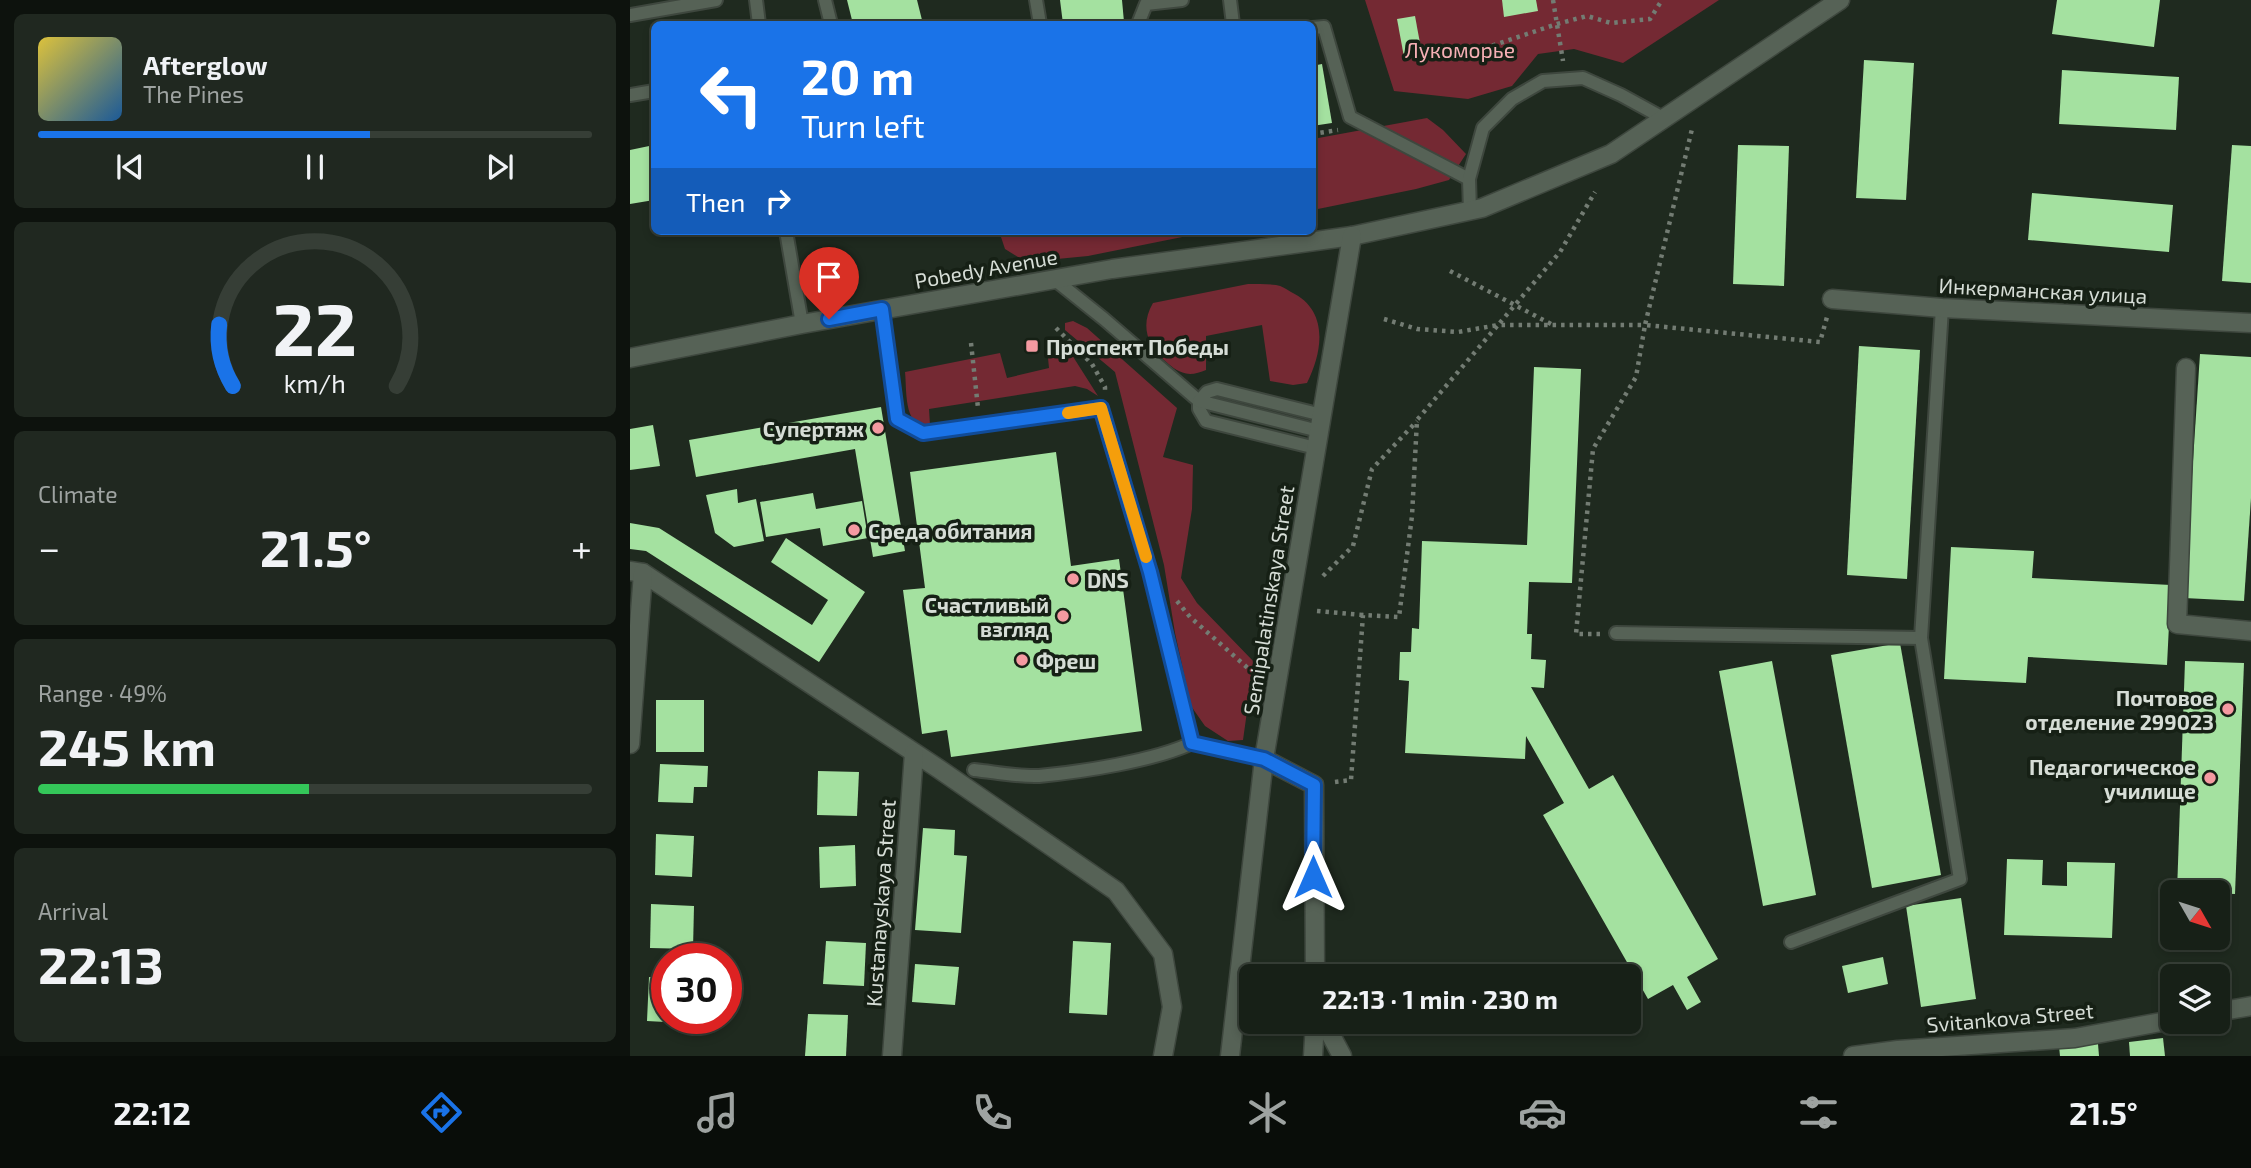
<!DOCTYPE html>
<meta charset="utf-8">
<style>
body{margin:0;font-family:"Exo 2",sans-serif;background:#202820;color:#f1f3f6;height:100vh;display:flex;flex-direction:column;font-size:26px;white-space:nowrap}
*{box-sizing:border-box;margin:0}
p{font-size:23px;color:#9ea3a1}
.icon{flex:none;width:38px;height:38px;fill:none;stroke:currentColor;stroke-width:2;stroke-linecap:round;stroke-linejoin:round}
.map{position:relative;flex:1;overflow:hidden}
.panel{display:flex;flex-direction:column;gap:14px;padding:14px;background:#0d120d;width:630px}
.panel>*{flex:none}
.guide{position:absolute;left:21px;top:21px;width:665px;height:214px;border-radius:10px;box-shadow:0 4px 10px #0003,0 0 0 2px #363e36;background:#1a73e8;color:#fff;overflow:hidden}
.needle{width:46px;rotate:129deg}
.tools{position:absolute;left:1530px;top:880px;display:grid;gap:14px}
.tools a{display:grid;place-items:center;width:70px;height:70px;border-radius:10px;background:#172017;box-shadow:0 4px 10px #0003,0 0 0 2px #363e36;font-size:35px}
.speed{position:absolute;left:21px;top:943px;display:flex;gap:14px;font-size:35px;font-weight:700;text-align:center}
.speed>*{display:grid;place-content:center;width:91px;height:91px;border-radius:50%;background:#172017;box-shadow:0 4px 10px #0003,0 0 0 2px #363e36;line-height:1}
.speed .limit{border:10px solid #d22;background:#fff;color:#111}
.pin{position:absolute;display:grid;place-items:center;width:60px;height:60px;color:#fff;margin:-72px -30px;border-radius:50% 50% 50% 0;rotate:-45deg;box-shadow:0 0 7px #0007}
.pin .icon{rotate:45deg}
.me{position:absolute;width:77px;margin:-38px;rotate:0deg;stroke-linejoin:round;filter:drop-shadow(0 0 5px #0008)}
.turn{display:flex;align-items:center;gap:24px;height:147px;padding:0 35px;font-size:32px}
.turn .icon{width:91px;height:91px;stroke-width:2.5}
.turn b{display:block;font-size:49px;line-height:60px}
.then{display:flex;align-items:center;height:66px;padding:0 35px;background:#0003;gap:14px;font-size:26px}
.big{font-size:52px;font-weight:700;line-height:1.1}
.panel .card{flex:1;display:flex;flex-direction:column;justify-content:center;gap:10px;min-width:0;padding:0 24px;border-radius:10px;background:#202820}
.panel .dial{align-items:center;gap:0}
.dial svg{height:182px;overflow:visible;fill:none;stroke:#363e36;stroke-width:7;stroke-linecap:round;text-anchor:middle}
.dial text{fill:#f1f3f6;stroke:none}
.song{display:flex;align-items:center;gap:21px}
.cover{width:84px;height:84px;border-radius:10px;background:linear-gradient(135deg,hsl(50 70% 55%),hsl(210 70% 35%))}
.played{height:7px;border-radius:4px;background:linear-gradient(90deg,#1a73e8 60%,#363e36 60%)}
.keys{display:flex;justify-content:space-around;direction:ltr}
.heat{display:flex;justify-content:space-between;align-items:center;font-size:38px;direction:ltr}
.charge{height:10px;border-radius:5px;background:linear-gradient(90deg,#34c759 49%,#363e36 0)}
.trip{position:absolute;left:609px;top:964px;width:402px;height:70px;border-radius:10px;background:#172017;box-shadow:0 4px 10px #0003,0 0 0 2px #363e36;font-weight:700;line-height:70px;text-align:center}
.tab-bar{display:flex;height:112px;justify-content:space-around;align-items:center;background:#090d09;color:#9ea3a1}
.tab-bar .icon{width:49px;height:49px}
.tab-bar .current{color:#1a73e8}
.tab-bar b{font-size:32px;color:#f1f3f6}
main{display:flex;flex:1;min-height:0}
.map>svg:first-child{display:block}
</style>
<main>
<section class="panel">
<div class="card">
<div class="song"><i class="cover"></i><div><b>Afterglow</b><p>The Pines</p></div></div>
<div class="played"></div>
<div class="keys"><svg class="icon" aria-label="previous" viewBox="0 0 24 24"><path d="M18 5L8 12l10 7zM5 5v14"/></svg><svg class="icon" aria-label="pause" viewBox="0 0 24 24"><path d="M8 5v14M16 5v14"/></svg><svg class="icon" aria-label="next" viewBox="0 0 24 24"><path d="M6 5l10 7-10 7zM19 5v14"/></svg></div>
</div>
<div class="card dial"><svg viewBox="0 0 100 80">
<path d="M14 69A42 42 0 1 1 86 69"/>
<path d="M14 69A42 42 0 0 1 8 42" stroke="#1a73e8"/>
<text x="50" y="56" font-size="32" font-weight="700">22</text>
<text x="50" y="72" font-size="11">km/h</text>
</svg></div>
<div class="card"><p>Climate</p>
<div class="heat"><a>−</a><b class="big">21.5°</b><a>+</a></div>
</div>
<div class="card"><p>Range · 49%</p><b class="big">245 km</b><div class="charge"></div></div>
<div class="card"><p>Arrival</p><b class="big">22:13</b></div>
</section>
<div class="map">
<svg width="1621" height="1056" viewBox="0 0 1621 1056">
<rect width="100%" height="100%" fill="#1f2a1f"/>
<g fill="#742933">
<path d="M735,0h354l-96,63 -49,-14 -36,5 -26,32 -44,13 -74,-8z"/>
<path d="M797,118l16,12 23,24 -17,26 -33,9 -103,21v-71z"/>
<path d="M369,231h213l-124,25 -62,6 -21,-13z"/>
<path d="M618,284c9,0 19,0 28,1 6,1 10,4 15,7 38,18 32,59 16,91l-14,2 -23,-4 -8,-56 -56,11v34c-5,2 -11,4 -16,4 -11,-1 -17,-6 -25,-13 -18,-16 -25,-36 -12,-58z"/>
<path d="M443,321l14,7 90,80 -14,49 30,8 -1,44 -11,69 16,25 57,59 -11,78 -15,1 -23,-15 -14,-20 -16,-73 -11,-68 -49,-193 -50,-42v-7z"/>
<path d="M430,346l12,9 26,41 -11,-7 -12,-3 -146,23 1,16c-27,5 -23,-35 -25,-53l95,-19 7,25 42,-10 -2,-20z"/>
</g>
<g fill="#a4e1a0">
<path d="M217,0h70l6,24h-70z"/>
<path d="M430,0h62l2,22 -22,2h-39z"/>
<path d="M872,0h34l2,11 -34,6z"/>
<path d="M1427,0h103l-6,47 -102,-13z"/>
<path d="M785,16l7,38 -18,3 -7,-38z"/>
<path d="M1234,60l50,3 -8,137 -50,-2z"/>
<path d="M692,64l10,59 -20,3v-60z"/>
<path d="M1432,70l117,7 -3,53 -117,-6z"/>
<path d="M24,145v55l-24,4v-54z"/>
<path d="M1108,145l51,1 -5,140 -51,-2z"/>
<path d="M1602,145l19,1v137l-29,-2z"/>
<path d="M1402,193l141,12 -4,47 -141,-12z"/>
<path d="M1229,346l61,4 -13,229 -60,-4z"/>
<path d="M1570,354l51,3v141l-7,103 -60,-3z"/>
<path d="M904,367l47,2 -9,214 -43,-1 -2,52h5l-1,25 15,1 -2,28 -13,-1 58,102 24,-14 105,184 -31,18 14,25 -14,8 -14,-25 -25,14 -105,-184 21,-12 -38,-67 -1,23 -120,-6 4,-72 -10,-1 1,-28h11l1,-24 7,1 3,-88 105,4z"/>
<path d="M251,407l24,144 -32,6 -18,-108 -159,28 -7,-37z"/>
<path d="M23,425l7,41 -30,4v-41z"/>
<path d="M426,452l15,114 48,-7 23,172 -191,26 -4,-27 -25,4 -19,-144 22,-2 -15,-116z"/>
<path d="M107,489l1,14 18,-4 8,42 -30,6 -19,-14 -9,-38z"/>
<path d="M183,493l3,16 46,-8 6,37 -45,8 -3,-18 -54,9 -6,-35z"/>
<path d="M0,523l29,5 153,97 16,-25 -57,-38 15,-24 79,54 -46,70 -173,-111 -16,-2z"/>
<path d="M1321,547l83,4 -2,27 139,7 -4,80 -139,-8 -2,26 -82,-4z"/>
<path d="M1270,643l41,232 -69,13 -41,-233z"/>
<path d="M1142,661l44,234 -53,11 -44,-235z"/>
<path d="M1555,661l59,2 -9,231 -58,-2z"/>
<rect x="26" y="700" width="48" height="52"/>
<path d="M30,764l48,2 -1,21h-13l-1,16 -35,-1z"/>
<path d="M188,771l41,1 -2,44 -40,-1z"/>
<path d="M293,828l32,2 -1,25 13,1 -6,77 -46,-3z"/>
<path d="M26,834l38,2 -2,41 -37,-2z"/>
<path d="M225,845l1,41 -36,2 -1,-41z"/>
<path d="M1377,859l36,1 -1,25 25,1v-24l48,1 -3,75 -108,-3z"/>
<path d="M1331,898l15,101 -55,8 -15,-101z"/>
<path d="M21,904l43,2 -1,43 -43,-1z"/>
<path d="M196,941l40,2 -2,43 -41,-2z"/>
<path d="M443,941l38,2 -4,72 -38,-2z"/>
<path d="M1253,957l5,27 -40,9 -6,-27z"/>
<path d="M285,964l44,3 -4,38 -43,-3z"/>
<path d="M19,977l18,1v40h16v5l-36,-2z"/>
<path d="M178,1014l40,1 -2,41h-41z"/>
<path d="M1533,1038l2,18h-35l-1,-14z"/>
<path d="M1468,1044l1,12h-39l-1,-10z"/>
</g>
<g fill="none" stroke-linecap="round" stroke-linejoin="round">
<g stroke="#3e473e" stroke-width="16">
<g id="lane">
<path d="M126,0l3,24"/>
<path d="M195,0l6,24"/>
<path d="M406,0l4,24"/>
<path d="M600,0l3,24"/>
<path d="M0,15l86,-15"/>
<path d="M508,24l8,-20 36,-4"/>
<path d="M682,28l12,-1 26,90 119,62"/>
<path d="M0,95l24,-4"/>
<path d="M840,211l-1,-32 14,-51 29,-29 31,-18 40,-3 38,17 42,23"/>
<path d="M156,231l16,93"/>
<path d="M424,279l50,40 95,82v8l7,12 110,27"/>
<path d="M252,309l15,110 26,14 178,-25 49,164 42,171 72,16"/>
<path d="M689,431l-120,-30 8,-9 10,-3 105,26"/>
<path d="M986,633l305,5"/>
<path d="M344,770c20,2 44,7 65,6 42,-4 115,-15 153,-33"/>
<path d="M1161,942l169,-63 -39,-241 21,-330"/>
</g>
</g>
<g stroke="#3e473e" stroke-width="21">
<g id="street">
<path d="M1202,299l110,9 309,15"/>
<path d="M1556,368l-9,256 74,7"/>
<path d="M0,571l13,2 296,196 177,122 47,63 9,53 -9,49"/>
<path d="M0,744l13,-171"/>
<path d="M634,759l50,26 1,191"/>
<path d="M1587,1012l34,-6"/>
<path d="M694,1022l18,34"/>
<path d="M262,1056l22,-303"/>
<path d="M683,1056l2,-34"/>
<path d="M1223,1056l45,-6 177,-12 97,-18"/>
</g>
</g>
<g stroke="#3e473e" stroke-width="21">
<g id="secondary">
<path d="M0,358l172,-34 310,-55 240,-33 130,-28 129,-54 229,-154"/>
<path d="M600,1056l34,-297 88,-523"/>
</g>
</g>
<g stroke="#737c73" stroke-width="4.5" stroke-dasharray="3.5 5" stroke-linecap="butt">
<path d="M923,0l10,61"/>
<path d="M822,59l105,-35 30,-8 24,7 39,-4 12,-19"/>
<path d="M682,134l26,-4"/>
<path d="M820,271l101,53"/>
<path d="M754,319l33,10 41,3 40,-7 62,-73 35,-60"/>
<path d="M426,328l36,36 13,23v3"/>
<path d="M341,343l7,65"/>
<path d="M693,576l30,-30 19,-77 45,-48"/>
<path d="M547,601l13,16 60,53"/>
<path d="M687,611l46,4"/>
<path d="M970,634h-24l17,-185 43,-72 9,-52 175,17 7,-25"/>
<path d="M705,782l16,-2 12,-165 36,2 13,-101 5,-96 81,-95h147l47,-196"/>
</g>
<use href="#lane" stroke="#566256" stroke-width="12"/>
<use href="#street" stroke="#566256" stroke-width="18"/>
<use href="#secondary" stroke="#566256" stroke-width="18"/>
</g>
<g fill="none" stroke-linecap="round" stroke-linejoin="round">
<g stroke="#114b97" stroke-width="18">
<path id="route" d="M199,319l53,-10 15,110 26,14 178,-25 49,164 42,171 72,16 50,26 -1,92"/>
</g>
<use href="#route" stroke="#1a73e8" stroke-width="12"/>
<path stroke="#f59e0b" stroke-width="12" d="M438,413l33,-5 45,149"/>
</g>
<g fill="#f49aa1" stroke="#162015" stroke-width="2.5">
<rect x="395" y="339" width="14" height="14" rx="3.5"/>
<circle cx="248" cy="428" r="7"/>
<circle cx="224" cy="530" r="7"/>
<circle cx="443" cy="579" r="7"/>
<circle cx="433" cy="616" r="7"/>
<circle cx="392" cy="660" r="7"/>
<circle cx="1598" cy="709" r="7"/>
<circle cx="1580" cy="778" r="7"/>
</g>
<g text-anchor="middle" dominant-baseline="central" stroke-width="7" stroke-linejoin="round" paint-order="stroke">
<g font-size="21" fill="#f7b0b5" stroke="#162015">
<text x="830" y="49">Лукоморье</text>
</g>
<g font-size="21" fill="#d6ddd6" stroke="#162015">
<text transform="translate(356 268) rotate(-10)">Pobedy Avenue</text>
<text transform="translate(1413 290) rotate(3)">Инкерманская улица</text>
<text transform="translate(638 600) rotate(-81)">Semipalatinskaya Street</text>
<text transform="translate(250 903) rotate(-86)">Kustanayskaya Street</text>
<text transform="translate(1380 1017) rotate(-5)">Svitankova Street</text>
</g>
<g font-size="21" font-weight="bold" fill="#d6ddd6" stroke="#162015" text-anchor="start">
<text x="416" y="346">Проспект Победы</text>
<text x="234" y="428" text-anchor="end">Супертяж</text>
<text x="238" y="530">Среда обитания</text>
<text x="457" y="579">DNS</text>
<text x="419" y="604" text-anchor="end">Счастливый<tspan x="419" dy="24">взгляд</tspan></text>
<text x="406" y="660">Фреш</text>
<text x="1584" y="697" text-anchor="end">Почтовое<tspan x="1584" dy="24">отделение 299023</tspan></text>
<text x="1566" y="766" text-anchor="end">Педагогическое<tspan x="1566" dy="24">училище</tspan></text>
</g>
</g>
</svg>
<div class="tools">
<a><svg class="needle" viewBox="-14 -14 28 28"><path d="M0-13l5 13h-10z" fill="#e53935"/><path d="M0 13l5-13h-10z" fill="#9ea3a1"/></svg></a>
<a><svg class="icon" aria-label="layers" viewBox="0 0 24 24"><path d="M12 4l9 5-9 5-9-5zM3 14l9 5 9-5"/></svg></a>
</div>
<div class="speed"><div class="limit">30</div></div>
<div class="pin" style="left:199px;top:319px;background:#d93025"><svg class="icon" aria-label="arrive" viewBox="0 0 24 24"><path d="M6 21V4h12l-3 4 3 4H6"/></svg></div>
<svg class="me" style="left:683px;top:877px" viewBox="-20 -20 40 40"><path d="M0-17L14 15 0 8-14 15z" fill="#1a73e8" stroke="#fff" stroke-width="4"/></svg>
<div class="trip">22:13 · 1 min · 230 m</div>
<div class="guide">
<div class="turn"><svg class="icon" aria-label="left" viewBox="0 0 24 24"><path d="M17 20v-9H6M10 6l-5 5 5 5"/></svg><div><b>20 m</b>Turn left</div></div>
<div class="then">Then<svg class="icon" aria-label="right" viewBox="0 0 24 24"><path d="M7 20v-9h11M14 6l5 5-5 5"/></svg></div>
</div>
</div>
</main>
<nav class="tab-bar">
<b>22:12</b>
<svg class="icon current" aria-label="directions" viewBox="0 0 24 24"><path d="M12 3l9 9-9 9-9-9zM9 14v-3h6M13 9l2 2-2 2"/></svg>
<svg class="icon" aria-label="music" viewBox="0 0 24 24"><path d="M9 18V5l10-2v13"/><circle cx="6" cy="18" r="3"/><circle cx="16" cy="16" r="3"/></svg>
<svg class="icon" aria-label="phone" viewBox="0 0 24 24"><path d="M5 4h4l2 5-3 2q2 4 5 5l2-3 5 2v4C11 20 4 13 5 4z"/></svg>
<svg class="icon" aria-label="climate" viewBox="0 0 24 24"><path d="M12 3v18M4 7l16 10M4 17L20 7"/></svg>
<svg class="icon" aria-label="car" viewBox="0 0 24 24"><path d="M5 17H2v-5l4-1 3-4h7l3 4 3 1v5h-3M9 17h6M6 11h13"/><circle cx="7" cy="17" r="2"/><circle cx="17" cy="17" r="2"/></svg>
<svg class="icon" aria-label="filters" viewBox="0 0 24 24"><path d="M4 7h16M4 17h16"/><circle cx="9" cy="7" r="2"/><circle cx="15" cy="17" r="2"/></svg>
<b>21.5°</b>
</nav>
